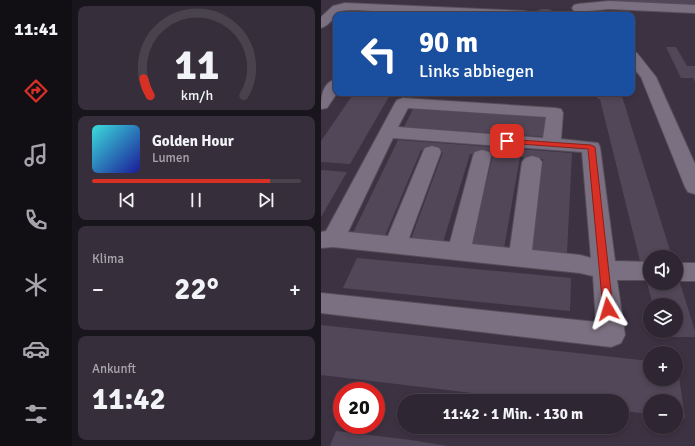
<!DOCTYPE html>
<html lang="de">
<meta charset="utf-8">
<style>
body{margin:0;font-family:Signika,sans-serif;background:#362e3a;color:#f1f3f6;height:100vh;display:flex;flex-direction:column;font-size:15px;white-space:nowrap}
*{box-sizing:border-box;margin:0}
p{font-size:13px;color:#a7a5ac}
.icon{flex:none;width:22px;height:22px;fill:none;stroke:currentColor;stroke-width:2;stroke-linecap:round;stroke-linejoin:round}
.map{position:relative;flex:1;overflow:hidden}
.sheet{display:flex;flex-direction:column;gap:6px;padding:6px;background:#19151c;width:249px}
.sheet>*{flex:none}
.top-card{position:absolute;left:12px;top:12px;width:302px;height:84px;border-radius:8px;box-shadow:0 2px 6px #0003,0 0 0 1px #49434d;background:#1a4fa0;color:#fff;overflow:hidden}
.buttons{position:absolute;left:322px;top:250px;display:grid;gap:8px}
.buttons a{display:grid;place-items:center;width:40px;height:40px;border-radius:50%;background:#2e2632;box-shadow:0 2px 6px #0003,0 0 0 1px #49434d;font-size:20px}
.speed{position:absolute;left:12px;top:382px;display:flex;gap:8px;font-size:20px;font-weight:700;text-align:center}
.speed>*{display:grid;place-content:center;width:52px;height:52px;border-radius:50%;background:#2e2632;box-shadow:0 2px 6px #0003,0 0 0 1px #49434d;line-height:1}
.speed .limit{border:6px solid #d22;background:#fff;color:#111}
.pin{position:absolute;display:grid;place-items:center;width:34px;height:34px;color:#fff;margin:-17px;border-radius:8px;box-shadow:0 2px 6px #0006}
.me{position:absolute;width:44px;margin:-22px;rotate:353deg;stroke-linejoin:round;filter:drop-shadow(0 0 3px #0008)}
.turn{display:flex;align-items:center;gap:14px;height:84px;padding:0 20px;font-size:18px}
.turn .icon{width:52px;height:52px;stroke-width:2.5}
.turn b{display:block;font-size:28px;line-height:34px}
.big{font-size:30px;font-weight:800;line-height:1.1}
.sheet .tile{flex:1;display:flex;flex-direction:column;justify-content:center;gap:6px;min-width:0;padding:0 14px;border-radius:8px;background:#362e3a}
.sheet .dial{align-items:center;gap:0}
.dial svg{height:104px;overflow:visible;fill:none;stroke:#49434d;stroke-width:7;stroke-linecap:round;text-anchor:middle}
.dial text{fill:#f1f3f6;stroke:none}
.song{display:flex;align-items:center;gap:12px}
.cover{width:48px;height:48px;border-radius:6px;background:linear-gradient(135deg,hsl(180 70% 55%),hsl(240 70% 35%))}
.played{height:4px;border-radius:2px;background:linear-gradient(90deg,#d93025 85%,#49434d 85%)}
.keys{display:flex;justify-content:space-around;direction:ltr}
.heat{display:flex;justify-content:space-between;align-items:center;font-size:22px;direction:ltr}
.trip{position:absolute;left:76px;top:394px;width:232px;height:40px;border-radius:20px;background:#2e2632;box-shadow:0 2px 6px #0003,0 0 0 1px #49434d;font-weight:800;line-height:40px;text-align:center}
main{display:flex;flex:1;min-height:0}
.tab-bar{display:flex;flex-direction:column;width:72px;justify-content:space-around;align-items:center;background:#120f14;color:#a7a5ac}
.tab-bar .icon{width:28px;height:28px}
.tab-bar .current{color:#d93025}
.tab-bar b{font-size:18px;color:#f1f3f6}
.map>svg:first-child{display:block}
</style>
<main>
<nav class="tab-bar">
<b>11:41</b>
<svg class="icon current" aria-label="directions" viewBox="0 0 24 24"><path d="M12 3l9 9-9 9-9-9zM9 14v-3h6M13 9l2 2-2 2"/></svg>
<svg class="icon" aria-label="music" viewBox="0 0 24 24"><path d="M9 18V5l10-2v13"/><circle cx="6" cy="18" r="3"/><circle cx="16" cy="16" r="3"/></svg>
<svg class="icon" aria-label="phone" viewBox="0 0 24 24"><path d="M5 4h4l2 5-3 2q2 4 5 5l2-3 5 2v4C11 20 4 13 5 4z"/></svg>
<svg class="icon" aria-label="climate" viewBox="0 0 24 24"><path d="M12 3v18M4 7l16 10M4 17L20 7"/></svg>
<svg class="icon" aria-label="car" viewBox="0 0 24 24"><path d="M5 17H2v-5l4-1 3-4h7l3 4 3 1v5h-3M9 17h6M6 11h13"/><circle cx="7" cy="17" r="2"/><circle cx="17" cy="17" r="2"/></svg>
<svg class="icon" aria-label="filters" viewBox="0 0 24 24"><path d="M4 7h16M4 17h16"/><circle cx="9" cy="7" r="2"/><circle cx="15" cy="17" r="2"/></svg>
</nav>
<section class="sheet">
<div class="tile dial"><svg viewBox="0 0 100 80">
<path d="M14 69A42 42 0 1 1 86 69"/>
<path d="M14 69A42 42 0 0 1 9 56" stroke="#d93025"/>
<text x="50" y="56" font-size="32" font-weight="700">11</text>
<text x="50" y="72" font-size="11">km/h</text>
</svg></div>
<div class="tile">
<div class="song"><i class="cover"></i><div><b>Golden Hour</b><p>Lumen</p></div></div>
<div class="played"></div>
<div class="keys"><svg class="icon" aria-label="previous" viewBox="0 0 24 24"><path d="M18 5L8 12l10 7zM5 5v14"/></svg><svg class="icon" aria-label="pause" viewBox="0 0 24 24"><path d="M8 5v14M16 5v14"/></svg><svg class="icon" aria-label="next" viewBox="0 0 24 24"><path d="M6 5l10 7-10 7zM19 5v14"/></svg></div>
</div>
<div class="tile"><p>Klima</p>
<div class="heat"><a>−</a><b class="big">22°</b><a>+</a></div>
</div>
<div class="tile"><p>Ankunft</p><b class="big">11:42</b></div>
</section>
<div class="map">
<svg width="374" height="446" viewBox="0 0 374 446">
<rect width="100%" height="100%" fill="#3d3242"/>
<g fill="#524758">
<path d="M292,0h82v6l-81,-3z"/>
<path d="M221,9h7l5,3v3h-19l1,-4z"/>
<path d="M22,10l45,3 -2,2h-48z"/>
<path d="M345,47h10l11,19h8v16l-2,-4h-12z"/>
<path d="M33,93h37l-41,71 -29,-2v-21z"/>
<path d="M275,93h25l51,164h-22v4h-10l-40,-162h-2z"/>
<path d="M92,109l137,9 -2,19 -144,-10z"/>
<path d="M77,140l174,13 -5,100 -35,-3 11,-91 -23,-2 -16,91 -33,-3 22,-90 -23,-1 -27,88 -32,-3 32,-87 -22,-2 -37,88 -32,-3z"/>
<path d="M0,170l26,2 -26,45z"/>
<path d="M36,258l214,20 -1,33 -227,-23z"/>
<path d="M326,283h33l15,48v6h-34l-2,-6h17v-26h-23z"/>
<path d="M0,325l329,36v18h26l1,-16 8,55 -9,-1v-16h-26v13l-28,-3v-10h-83l-218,-26z"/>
<path d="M15,431l75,9 36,6h-117z"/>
</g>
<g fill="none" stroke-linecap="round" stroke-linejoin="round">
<g stroke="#574e5b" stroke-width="2">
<g id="minor">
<path d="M288,1l86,4v8l-86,-4 -31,3 -4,-1 -2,-3 2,-3 4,-1z"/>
<path d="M24,3l179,8 4,1 2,3h-83l-45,-2 -2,2h-12l2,-3c-9,0 -41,-4 -48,-1 -8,4 -11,14 -21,17v-11l12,-11z"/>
<path d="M311,52l5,1 19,24 39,87v30l-7,-2 -3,-5 -44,-110 -9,-11z"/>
<path d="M15,79v14h1l-10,15 -6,1c0,-12 1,-26 15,-30z"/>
<path d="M82,98l152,10 6,1 2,4 -2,26 37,4 2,4 15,114 35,1v18h-33l8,55 -4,8 -10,4 -290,-34v-20l275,29 -3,-46 -13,-3 -247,-26 -12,1v-16l5,-1 69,-128 2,-3zM87,108l138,9 -3,21 -145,-11zM72,138l189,14 9,106 -11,-3 -48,-5 10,-88 -3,-4 -7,-2 -7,2 -3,4 -12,86 -38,-4 19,-88 -2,-4 -7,-2 -7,2 -2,4 -23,86 -41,-4 32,-86 -2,-4 -7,-2 -7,2 -2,4 -35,84 -40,-4z"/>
<rect x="355" y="263" width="19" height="18"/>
</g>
</g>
<use href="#minor" fill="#7b7081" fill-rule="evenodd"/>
</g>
<path fill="#d93025" stroke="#8d1f18" d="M183,139l87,6 4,2 18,162 -1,3 -4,1 -4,-1 -1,-3 -15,-160 -81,-6 -3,-1z"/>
</svg>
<div class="buttons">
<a><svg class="icon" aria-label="sound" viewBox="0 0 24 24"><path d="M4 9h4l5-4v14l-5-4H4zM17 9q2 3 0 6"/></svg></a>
<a><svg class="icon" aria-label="layers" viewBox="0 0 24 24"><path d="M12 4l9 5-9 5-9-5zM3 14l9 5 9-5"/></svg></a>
<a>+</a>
<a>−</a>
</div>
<div class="speed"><div class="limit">20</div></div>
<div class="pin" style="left:186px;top:141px;background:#d93025"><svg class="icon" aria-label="arrive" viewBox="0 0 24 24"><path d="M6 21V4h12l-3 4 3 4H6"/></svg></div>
<svg class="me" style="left:287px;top:309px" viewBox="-20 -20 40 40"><path d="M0-17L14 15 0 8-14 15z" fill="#d93025" stroke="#fff" stroke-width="4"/></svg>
<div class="trip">11:42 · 1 Min. · 130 m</div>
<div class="top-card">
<div class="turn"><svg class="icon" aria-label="left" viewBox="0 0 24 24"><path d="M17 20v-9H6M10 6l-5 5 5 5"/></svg><div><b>90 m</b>Links abbiegen</div></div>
</div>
</div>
</main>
